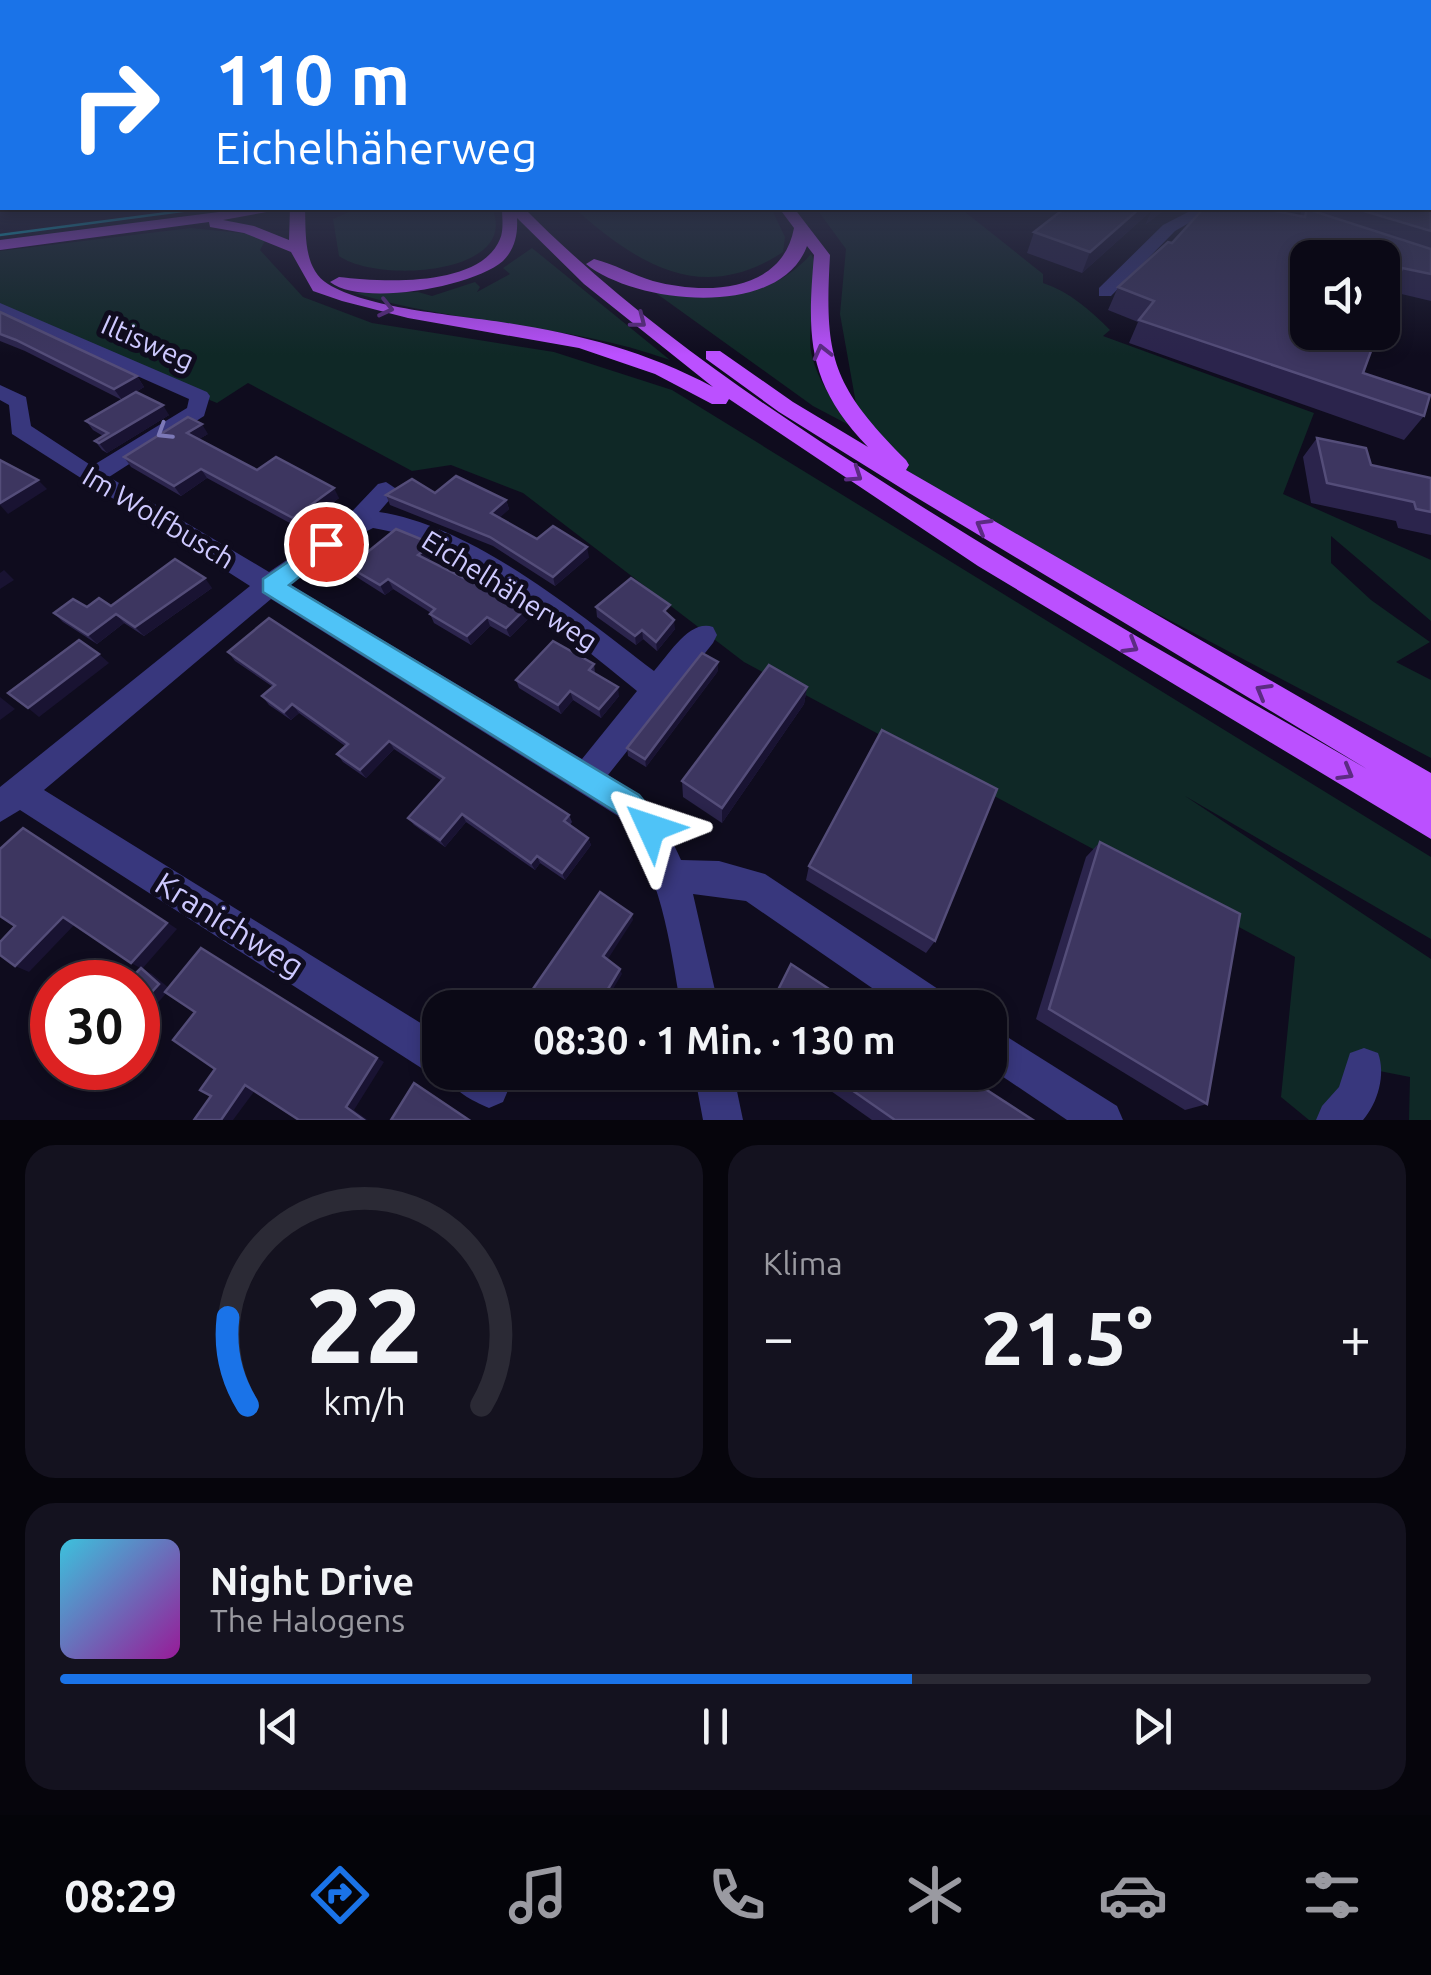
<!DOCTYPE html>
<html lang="de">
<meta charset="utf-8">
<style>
body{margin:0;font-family:Ubuntu,sans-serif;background:#14121f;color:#f1f3f6;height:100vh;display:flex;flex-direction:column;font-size:38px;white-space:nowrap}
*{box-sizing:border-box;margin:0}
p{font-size:32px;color:#9a9aa1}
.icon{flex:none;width:55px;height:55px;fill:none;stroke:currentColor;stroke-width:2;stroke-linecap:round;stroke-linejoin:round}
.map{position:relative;height:1120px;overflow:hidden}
.panel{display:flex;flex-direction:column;gap:25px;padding:25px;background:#06050c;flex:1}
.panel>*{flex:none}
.banner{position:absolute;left:0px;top:0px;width:1432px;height:210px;box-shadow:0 5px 15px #0003,0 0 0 2px #2b2a35;background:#1a73e8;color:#fff;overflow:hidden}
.tools{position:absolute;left:1290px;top:240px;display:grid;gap:20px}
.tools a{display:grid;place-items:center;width:110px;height:110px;border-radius:20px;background:#0b0916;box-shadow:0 5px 15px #0003,0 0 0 2px #2b2a35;font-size:50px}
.speed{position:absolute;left:30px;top:960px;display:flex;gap:20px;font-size:50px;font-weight:700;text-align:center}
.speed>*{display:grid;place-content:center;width:130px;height:130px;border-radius:50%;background:#0b0916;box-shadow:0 5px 15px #0003,0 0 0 2px #2b2a35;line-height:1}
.speed .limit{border:15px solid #d22;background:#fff;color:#111}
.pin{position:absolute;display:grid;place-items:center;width:85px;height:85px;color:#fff;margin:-42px;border:5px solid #fff;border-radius:50%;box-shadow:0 2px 10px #0007}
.me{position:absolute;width:110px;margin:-55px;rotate:312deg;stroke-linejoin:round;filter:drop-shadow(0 0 8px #0008)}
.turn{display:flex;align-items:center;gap:35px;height:210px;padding:0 50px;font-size:45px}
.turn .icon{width:130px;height:130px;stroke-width:2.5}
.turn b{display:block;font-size:70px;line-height:85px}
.big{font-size:75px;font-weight:700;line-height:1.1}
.panel .card{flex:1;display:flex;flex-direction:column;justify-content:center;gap:15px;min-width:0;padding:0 35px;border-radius:30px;background:#14121f}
.panel .dial{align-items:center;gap:0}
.dial svg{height:260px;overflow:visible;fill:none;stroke:#2b2a35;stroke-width:7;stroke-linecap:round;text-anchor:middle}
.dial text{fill:#f1f3f6;stroke:none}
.song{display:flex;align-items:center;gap:30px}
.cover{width:120px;height:120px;border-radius:15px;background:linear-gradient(135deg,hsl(190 70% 55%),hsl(300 70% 35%))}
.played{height:10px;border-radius:5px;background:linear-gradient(90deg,#1a73e8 65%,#2b2a35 65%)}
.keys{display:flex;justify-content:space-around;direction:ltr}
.heat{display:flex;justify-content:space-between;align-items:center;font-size:55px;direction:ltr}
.panel .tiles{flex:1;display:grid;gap:25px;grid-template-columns:1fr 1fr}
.card:last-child{grid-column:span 2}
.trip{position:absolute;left:422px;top:990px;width:585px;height:100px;border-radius:30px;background:#0b0916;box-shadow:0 5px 15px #0003,0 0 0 2px #2b2a35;font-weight:700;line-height:100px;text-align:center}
.tabs{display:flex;height:160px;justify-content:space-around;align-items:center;background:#040409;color:#9a9aa1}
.tabs .icon{width:70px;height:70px}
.tabs .on{color:#1a73e8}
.tabs b{font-size:45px;color:#f1f3f6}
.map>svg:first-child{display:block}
</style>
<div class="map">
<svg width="1431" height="1120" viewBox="0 0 1431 1120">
<rect width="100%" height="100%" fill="#0f0c1e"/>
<g fill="#0f2826">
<path d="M358,208h134c29,66 -113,76 -153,48l-6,-37z"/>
<path d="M574,208h197l14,29 -2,15c-81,54 -146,12 -209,-44z"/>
<path d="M816,208h144l83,66v9c27,9 47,27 67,47l-7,6 211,77 -31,81 148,66v61l-100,-85v27l40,37 59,42 -34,20 35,18v78l-514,-271 -27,-42 -30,-19 -20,-112 6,-65z"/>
<path d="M191,228l60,6 14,7 -5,9 43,47 69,26 182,29 118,38 759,467v82l-246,-143 246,163v161h-22l1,-43 -46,-9 -28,52h-27l-28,-23 14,-140 -551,-295 -221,-169 -72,-28 -39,6 -164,-88 -31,20 -17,-7 -200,-88v-57z"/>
<path d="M532,248l138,112c-102,-37 -212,-35 -315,-67l63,-1 14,4 43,-14 5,5 -3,5 33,-18 -7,-6z"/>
<path d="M811,254c13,23 -7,72 1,102 6,25 23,48 37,69l-36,-19 -160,-115c58,9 117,10 158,-37z"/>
</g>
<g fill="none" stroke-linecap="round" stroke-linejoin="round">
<g fill="#38377d" fill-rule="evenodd">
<path d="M1196,208h19l-40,23 -64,65h-12v-8l64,-63z"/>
<path d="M0,303l207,89 3,4 -6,20 -95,61 160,95 72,-49 37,-39 8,-2 12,8 -19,22c95,14 200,102 275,159 15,-16 35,-52 59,-44l4,8 -4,8 -105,132c37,22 56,46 73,85l38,1 46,13 182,121 5,13h-51l-155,-107 -53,-7 26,114h-38c-12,-69 -19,-135 -63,-192l-347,-217 -227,191 396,245v37l63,2 6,14 -6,14 -14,6c-18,-8 -35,-16 -43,-34l-6,2 -14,-5 -406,-261 -20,12v-35l250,-201 -238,-152 -3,-29 -9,-5v-15l26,12 5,29 61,40 95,-58 2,-9 -189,-84zM373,528c86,13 197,109 264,163l-55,68 -293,-175 66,-47z"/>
<path d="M990,1026l127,80 6,14h-56l-77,-52z"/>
<path d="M1364,1048l14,5c8,21 0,50 -15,67h-47l6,-14 17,-19 11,-34z"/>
<path d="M694,1072h39l10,48h-40z"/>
</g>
<path fill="#bb50ff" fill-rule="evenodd" d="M250,208h39l-66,12 31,6 35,14 1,-32h15c1,25 -2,61 23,76 38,24 127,31 173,38 74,11 145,29 212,65l-129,-103 -67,-66c1,16 -2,31 -14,43 -30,26 -141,46 -173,21l9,-5c43,5 141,11 161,-38 4,-9 2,-22 2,-31h22c109,110 236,196 367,279 155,99 316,190 476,282l-458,-276 -130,-81 -73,-53v-8h14l73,51 75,45c-61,-64 -61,-109 -54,-192l-7,-9c-27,74 -172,58 -221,18l8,-5c20,5 39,16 59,22 53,14 129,12 141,-53l-15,-20h15l36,47c-6,103 2,130 76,205l3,5 -3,5 525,303v66l-453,-273 -249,-167 -3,5h-14l-57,-30 -76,-26 -171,-30 -66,-17 -29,-10 -22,-39 -47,-19 -34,-6 -1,-5 -209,28v-10z"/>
<path stroke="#00dff4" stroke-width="2.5" d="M0,235l205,-27"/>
</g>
<g fill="#2b244c">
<path d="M1431,198v103l-38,-9 -30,81 61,43 -20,24 -275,-97 9,-21 -30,-12 10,-23 54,-44 128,-27 2,-8h128z"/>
<path d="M1167,208l-21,16 6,-14 -70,63 -55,-20 7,-21z"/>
<path d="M0,312l137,64 7,11 -8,5 33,23 -62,38 -5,-3 -7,-9 8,-5 -10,-6 -7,-9 36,-21 -97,-49 -25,-10z"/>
<path d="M208,434l-9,5 58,31 82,28 -40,30 -92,-50 -26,18 -50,-29 -7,-10z"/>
<path d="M1317,438l54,27 60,13v57l-33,-7 -2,-7 -85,-18 -8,-46z"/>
<path d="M435,493l71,7 3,9 -10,9 38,21 52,18 -34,29 -62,-40 -103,-41 -4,-10z"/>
<path d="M433,544l3,9 -8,7 100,59 -18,18 -20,-11 -19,19 -37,-22 -4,-9 1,-1 -38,-24 -8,6 -30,-19 -6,-9z"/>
<path d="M212,588l-68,48 -20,-13 -27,21 -34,-22 -9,-9 33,-6 24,-1z"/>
<path d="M596,607l75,8 -2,1 6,13 -18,22 -14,-12 -7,6 -39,-28z"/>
<path d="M228,652l341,163 3,7 -2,3 18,13 3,7 -26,35 -25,-17 -5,7 -69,-48 -21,25 -31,-22 -6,-7 34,-37 -48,-32 -28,29 -23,-16 -6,-8 8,-8 -46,-33 -8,7 -22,-15 -7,-9 11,-9 -38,-26z"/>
<path d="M594,664l1,9 24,23 -18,22 -28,-18 -12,14 -42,-26 -3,-8z"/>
<path d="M718,671l-72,96 -18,-11 -1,-8z"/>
<path d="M807,687l-3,17 -82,119 -39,-26 -1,-16z"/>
<path d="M1100,842l107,262 -22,6 -149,-91 50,-162z"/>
<path d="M809,866l126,75 -9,12 -120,-73z"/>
<path d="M804,1072h155l74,48h-161z"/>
</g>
<g fill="#191332">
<path d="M1140,208h27l-21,16 6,-14 -70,63 8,-21z"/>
<path d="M137,376l7,11 -22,13 -8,-11z"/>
<path d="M163,405l6,10 -62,38 -8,-10z"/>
<path d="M202,424l6,10 -14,8 -7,-9z"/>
<path d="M201,469l6,9 -26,18 -7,-10z"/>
<path d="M38,480l9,9 -39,25 -8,-9v-2z"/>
<path d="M334,488l5,10 -40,30 -6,-10z"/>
<path d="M506,500l3,9 -15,14 -3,-10z"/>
<path d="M433,544l3,9 -14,12 -4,-10z"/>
<path d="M587,547l2,10 -34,29 -2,-9z"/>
<path d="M4,570l10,10 -14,9v-16z"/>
<path d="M205,578l7,10 -68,48 -9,-9z"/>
<path d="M388,579l5,10 -8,6 -5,-10z"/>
<path d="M525,609l3,10 -18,18 -4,-9z"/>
<path d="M116,614l8,9 -27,21 -9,-9z"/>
<path d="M487,617l3,9 -19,19 -4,-9z"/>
<path d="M674,620l1,9 -18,22 -1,-9z"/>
<path d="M642,630l1,9 -7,6 -1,-9z"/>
<path d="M99,654l10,9 -70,54 -11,-9z"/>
<path d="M718,662v9l-72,96 -1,-8z"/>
<path d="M618,687l1,9 -18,22 -2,-9z"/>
<path d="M807,687l-3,17 -82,119v-15z"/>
<path d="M570,691l3,9 -12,14 -3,-9z"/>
<path d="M0,697l15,12 -15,11z"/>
<path d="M292,704l7,9 -8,7 -7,-8z"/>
<path d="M389,741l5,8 -28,29 -6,-8z"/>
<path d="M462,814l4,8 -21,25 -5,-7z"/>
<path d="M36,835l141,94 -35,40 -11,-6z"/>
<path d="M588,838l3,7 -26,35 -3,-7z"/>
<path d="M537,856l3,7 -5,7 -4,-7z"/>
<path d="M632,914l1,6 -27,42 -3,-6z"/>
<path d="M63,917l13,6 -47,49 -14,-6z"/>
<path d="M201,948l183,114 -30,48 14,10h-4l-18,-13z"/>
<path d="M141,968l11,6 18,15 -32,36z"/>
<path d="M620,969l2,5 -12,20 -2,-5z"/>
<path d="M245,1085l11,4 -23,31h-12z"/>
</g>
<g fill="#3d3660" stroke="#544d79" stroke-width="2.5">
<path d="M1430,198l1,33 -77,-23h76z"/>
<path d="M1065,208h75l-50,44 -56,-20z"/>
<path d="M1204,208h56l45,9 2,-8 124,40v25l-29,-6 -20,53v-63h-74v74h70l-15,41 67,22 -6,21 -285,-96 15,-19 -36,-14 50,-45 4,1z"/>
<path d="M0,312l137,64 -23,13 -98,-49 -16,-6z"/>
<path d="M136,392l27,13 -64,38 -4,-2 13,-8 -22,-12z"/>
<path d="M188,417l14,7 -15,9 70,37 19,-13 58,31 -41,30 -92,-49 -27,17 -50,-29z"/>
<path d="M1317,438l49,10 5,17 60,13v34l-15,-3 -2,-7 -87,-19z"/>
<path d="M0,460l38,20 -38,23z"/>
<path d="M456,476l50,24 -15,13 46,26 16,-13 34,21 -34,30 -63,-40 -104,-42 26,-16 23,14z"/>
<path d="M396,529l37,15 -15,11 107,54 -19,19 -19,-11 -20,19 -37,-22 5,-5 -47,-30 -8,6 -31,-18z"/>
<path d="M175,559l30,19 -70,49 -19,-13 -28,21 -34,-22 19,-14 14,8 12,-9 12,8z"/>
<path d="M631,578l39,27 -6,6 10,9 -18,22 -14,-12 -7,6 -39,-29z"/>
<path d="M269,618l300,197 -5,6 24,17 -26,35 -25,-17 -6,7 -69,-49 -22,26 -32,-22 36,-40 -55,-37 -29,29 -23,-16 11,-10 -56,-40 -8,8 -22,-16 13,-11 -47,-33z"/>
<path d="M79,640l20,14 -71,54 -20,-15z"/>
<path d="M553,641l41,23 -5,6 29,17 -19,22 -29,-18 -12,14 -42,-25z"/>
<path d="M702,653l16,9 -73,97 -18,-11z"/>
<path d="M769,665l38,22 -85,121 -40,-27z"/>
<path d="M882,730l115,59 -62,152 -126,-75z"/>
<path d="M23,828l144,95 -36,40 -68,-46 -48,49 -15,-11v-13l15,-16 -15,-10v-67z"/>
<path d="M1100,842l140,72 -33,190 -158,-95z"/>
<path d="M600,892l32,22 -29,42 17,13 -12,20 23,16 -1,3h-92l-12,-9z"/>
<path d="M201,948l176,110 -31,49 18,13h-65l-54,-35 -24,35h-27l17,-24 -11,-6 15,-21 -42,-29 22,-28 -30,-20z"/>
<path d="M791,964l67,44h-89z"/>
<path d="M141,968l18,16 -21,23v-25h-11z"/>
<path d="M826,1072h133l74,48h-138z"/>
<path d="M414,1083l55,37h-78z"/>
</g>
<defs><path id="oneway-chevron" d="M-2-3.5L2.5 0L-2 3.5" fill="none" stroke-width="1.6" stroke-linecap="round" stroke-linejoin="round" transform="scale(2.5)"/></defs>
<g stroke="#5c2b83">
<use href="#oneway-chevron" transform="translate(386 308) rotate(13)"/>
<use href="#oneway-chevron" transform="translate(639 321) rotate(38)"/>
<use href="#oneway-chevron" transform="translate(822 352) rotate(-104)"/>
<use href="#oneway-chevron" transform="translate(855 475) rotate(34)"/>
<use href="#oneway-chevron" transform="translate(983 526) rotate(-150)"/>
<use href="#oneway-chevron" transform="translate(1131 646) rotate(31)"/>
<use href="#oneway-chevron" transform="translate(1263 691) rotate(-150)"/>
<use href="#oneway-chevron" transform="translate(1346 773) rotate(30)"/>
</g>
<use stroke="#7c79b8" href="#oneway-chevron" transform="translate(164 432) rotate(148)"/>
<linearGradient id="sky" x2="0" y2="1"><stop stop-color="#080710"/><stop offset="0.56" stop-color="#31344c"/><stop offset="1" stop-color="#31344c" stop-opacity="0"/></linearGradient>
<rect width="1431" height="355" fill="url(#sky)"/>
<path fill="#4fc3f7" stroke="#337fa1" stroke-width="2.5" d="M326,536l11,8 -4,6 -44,35 350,210 27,33 -4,10 -11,5 -10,-5 -22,-24 -356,-222v-13z"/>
<g text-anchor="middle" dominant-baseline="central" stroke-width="10" stroke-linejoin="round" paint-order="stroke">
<g font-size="28" fill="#cec9ff" stroke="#0f0c1e">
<text transform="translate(148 342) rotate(24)">Iltisweg</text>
<text transform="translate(159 517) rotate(31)">Im Wolfbusch</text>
<text transform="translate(510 590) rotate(32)">Eichelhäherweg</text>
</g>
<g font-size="32" fill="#cec9ff" stroke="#0f0c1e">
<text transform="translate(230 924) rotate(32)">Kranichweg</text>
</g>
</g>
</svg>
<div class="tools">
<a><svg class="icon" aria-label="sound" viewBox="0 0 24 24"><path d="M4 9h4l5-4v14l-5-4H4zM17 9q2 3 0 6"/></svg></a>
</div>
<div class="speed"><div class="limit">30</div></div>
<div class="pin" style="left:326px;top:544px;background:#d93025"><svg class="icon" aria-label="arrive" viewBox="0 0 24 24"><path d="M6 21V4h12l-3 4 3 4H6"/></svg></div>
<svg class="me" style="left:651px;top:828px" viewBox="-20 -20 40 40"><path d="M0-17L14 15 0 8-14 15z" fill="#4fc3f7" stroke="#fff" stroke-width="4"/></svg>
<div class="trip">08:30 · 1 Min. · 130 m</div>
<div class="banner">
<div class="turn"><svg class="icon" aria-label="right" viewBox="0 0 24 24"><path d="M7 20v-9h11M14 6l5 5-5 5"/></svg><div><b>110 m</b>Eichelhäherweg</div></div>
</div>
</div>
<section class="panel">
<div class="tiles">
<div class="card dial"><svg viewBox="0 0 100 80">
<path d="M14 69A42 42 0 1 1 86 69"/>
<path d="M14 69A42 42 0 0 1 8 42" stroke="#1a73e8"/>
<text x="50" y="56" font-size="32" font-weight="700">22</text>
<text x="50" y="72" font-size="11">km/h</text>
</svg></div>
<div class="card"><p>Klima</p>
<div class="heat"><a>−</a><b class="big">21.5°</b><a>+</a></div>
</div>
<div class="card">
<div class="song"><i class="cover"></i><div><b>Night Drive</b><p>The Halogens</p></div></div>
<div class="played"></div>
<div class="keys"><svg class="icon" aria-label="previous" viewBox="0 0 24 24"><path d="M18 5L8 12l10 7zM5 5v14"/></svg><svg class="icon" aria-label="pause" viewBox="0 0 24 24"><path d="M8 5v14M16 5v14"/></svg><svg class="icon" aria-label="next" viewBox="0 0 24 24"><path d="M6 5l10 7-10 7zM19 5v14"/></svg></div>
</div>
</div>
</section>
<nav class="tabs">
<b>08:29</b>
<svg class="icon on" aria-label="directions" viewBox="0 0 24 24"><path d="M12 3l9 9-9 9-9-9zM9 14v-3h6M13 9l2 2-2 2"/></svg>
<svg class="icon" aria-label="music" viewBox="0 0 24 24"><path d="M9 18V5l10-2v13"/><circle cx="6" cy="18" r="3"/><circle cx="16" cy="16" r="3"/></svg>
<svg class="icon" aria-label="phone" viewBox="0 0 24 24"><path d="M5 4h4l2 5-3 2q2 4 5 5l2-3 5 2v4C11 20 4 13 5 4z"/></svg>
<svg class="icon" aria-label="climate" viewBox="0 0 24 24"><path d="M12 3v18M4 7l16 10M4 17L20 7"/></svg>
<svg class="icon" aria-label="car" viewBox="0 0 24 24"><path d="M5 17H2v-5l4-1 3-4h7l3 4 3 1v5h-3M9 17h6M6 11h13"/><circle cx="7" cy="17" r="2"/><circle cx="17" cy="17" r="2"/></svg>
<svg class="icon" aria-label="filters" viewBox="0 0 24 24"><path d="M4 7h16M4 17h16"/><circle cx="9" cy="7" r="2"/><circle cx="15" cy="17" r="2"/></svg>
</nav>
